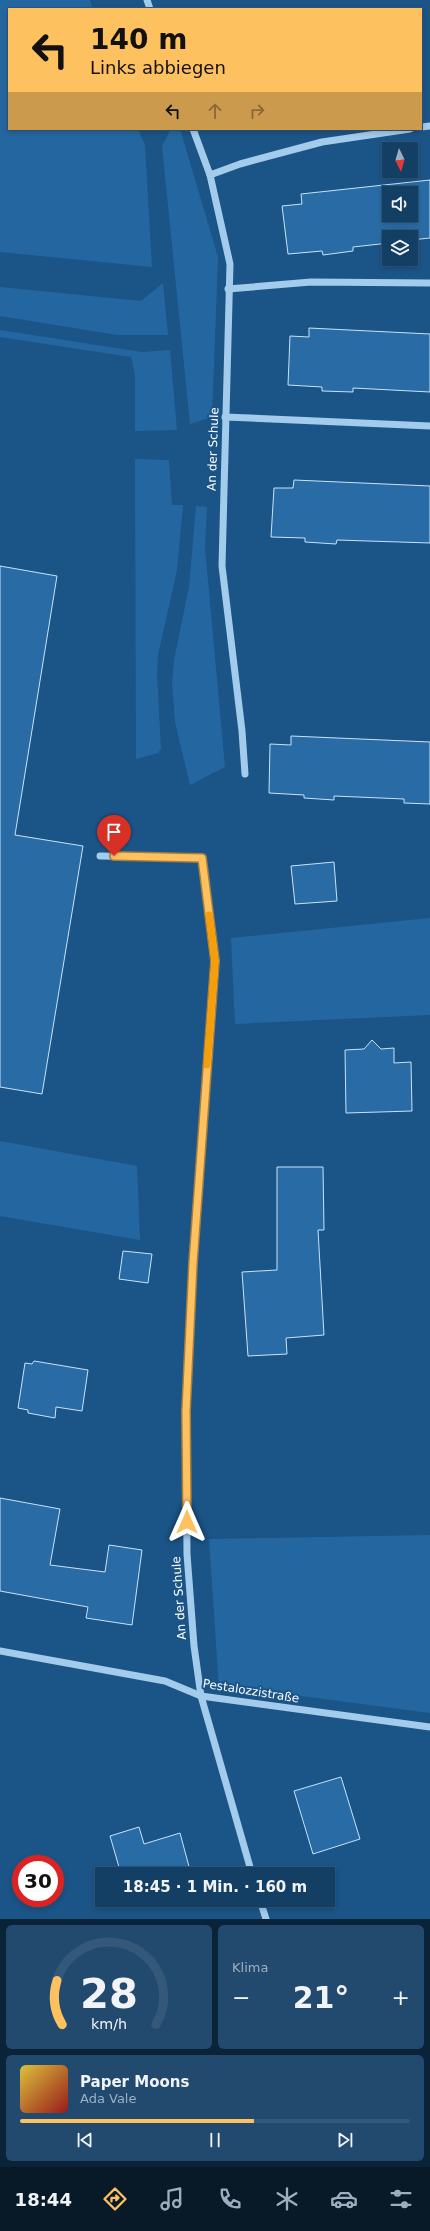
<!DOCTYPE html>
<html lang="de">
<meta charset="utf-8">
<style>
body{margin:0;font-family:"DejaVu Sans",sans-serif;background:#214a6e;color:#f1f3f6;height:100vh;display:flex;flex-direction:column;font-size:15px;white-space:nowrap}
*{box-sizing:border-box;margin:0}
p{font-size:13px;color:#9dafbf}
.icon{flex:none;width:22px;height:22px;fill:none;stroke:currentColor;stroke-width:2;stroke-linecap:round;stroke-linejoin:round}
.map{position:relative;height:1919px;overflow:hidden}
.drawer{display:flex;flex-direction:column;gap:6px;padding:6px;background:#0b2338;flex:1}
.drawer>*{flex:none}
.top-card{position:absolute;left:8px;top:8px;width:414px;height:122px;border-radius:0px;box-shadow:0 2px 6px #0003,0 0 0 1px #335879;background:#fec15f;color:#111;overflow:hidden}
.needle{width:26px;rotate:175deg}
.controls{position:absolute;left:382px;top:142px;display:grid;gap:8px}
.controls a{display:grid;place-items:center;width:36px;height:36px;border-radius:0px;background:#143f65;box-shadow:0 2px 6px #0003,0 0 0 1px #335879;font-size:20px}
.speed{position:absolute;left:12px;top:1855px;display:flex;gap:8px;font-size:20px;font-weight:700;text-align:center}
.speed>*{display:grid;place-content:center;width:52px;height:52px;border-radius:50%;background:#143f65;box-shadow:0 2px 6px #0003,0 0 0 1px #335879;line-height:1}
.speed .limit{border:6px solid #d22;background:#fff;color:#111}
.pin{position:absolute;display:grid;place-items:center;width:34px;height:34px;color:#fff;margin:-41px -17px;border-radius:50% 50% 50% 0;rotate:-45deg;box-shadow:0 0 4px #0007}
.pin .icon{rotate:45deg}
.me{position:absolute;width:44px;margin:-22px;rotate:0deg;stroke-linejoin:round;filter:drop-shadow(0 0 3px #0008)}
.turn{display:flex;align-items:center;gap:14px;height:84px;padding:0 16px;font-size:18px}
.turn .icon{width:52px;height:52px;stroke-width:2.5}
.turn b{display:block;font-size:28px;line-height:34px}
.lanes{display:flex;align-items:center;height:38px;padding:0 16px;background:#0003;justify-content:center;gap:20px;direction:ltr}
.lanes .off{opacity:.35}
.big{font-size:30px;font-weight:600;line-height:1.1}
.drawer .tile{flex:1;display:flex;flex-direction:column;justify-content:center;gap:6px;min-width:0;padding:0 14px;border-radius:6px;background:#214a6e}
.drawer .dial{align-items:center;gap:0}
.dial svg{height:104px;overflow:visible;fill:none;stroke:#335879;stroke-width:7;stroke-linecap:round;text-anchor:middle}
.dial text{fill:#f1f3f6;stroke:none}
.song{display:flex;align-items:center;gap:12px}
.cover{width:48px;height:48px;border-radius:6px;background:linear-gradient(135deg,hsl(50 70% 55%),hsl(0 70% 35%))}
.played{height:4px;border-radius:2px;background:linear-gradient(90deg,#fec15f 60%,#335879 60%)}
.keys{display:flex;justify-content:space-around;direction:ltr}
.heat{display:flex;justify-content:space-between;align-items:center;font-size:22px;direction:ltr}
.drawer .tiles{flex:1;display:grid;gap:6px;grid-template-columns:1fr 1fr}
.tile:last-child{grid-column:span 2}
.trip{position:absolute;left:95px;top:1867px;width:240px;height:40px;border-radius:0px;background:#143f65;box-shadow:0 2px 6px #0003,0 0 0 1px #335879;font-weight:600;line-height:40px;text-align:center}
.tab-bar{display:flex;height:64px;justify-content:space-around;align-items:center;background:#081928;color:#9dafbf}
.tab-bar .icon{width:28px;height:28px}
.tab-bar .selected{color:#fec15f}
.tab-bar b{font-size:18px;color:#f1f3f6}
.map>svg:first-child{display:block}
</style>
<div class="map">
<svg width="430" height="1919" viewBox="0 0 430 1919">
<rect width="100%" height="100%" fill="#1b5487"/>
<g fill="#2467a0">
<path d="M0,0h90l3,9h-84v120h129l7,16 7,122 -152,-15z"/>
<path d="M171,129h9l38,128 -6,160 -22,7 -28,-278z"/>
<path d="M163,283l5,52h-51l-117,-19v-29l141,14z"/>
<path d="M0,330l142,22 28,-2 7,80 -42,1v-56l-4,-18 -131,-20z"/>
<path d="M135,459l34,1 3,45h11l-6,65 -19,85 -1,19 4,75 -3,4 -22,6z"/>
<path d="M196,506l11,1 -2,41 20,219 -35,18 -15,-63 -3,-38 2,-24 15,-73z"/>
<path d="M430,918v97l-195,9 -4,-86z"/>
<path d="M0,1141l137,25 3,74 -140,-24z"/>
<path d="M430,1535v178l-181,-24 -30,-1 -10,-149z"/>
</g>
<g fill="#296ca5" stroke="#c8e3f9" fill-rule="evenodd">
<path d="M430,180v58l-19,2v-3h-22v6l-36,4v4l-30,4 -1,-4 -34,3 -6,-48 20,-2 -1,-10zM389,193h22v22h-22z"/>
<path d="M309,328l121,6v58l-77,-4v4l-31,-1v-4l-34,-2 2,-49 19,1z"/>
<path d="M294,480l136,6v57l-93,-3 -1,4 -31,-2v-4l-34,-1 3,-49h19z"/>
<path d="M0,566l57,10 -42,259 68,11 -41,248 -42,-7z"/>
<path d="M291,736l139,6v62l-26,-1v-4l-70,-3v4l-30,-2v-3l-35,-2 1,-49 21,1z"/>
<path d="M334,862l3,39 -42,3 -4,-38z"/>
<path d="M372,1040l9,9 13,-1v15l17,-1 1,49 -66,2 -1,-63 19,-1z"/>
<path d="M277,1167h46l1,63h-6l6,105 -38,3 1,16 -39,2 -6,-84 35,-2z"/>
<path d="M123,1251l29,3 -4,29 -29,-4z"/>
<path d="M34,1361l54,9 -6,41 -26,-4 -1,11 -27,-5v-3l-10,-2 7,-45 7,1z"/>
<path d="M0,1498l60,11 -10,56 55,7 4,-27 33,5 -10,75 -46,-7 2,-11 -88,-16z"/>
<path d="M341,1777l19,62 -47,15 -19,-63z"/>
<path d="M139,1827l5,17 36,-11 11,41h-70l-11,-38z"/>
</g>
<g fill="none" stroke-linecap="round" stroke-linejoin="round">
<g stroke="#a3cbec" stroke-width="7">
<path d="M147,0l3,9"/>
<path d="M421,127l9,-1"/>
<path d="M193,129l17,46 20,89 -8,302 20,165 3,43"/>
<path d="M210,175l30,-11 82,-22 88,-13"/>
<path d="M228,289l83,-7 119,1"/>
<path d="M225,417l205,9"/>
<path d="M100,856l102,2 13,103 -22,302 -7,148 1,143 7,92 7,50 51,178"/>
<path d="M0,1651l165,30 36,15 229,31"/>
<path d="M260,1900l6,19"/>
</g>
</g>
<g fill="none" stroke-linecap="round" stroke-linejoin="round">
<g stroke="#a57d3e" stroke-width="10">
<path id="route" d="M114,856l88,2 13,103 -22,302 -7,148 1,111"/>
</g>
<use href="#route" stroke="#fec15f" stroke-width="7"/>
<path stroke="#f59e0b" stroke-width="7" d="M207,1065l8,-104 -6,-46"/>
</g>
<g text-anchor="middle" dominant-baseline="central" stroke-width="4" stroke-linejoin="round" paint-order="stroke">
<g font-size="12" fill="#fff" stroke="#1b5487">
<text transform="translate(213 449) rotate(-88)">An der Schule</text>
<text transform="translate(179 1598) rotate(-94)">An der Schule</text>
<text transform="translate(251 1691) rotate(9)">Pestalozzistraße</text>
</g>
</g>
</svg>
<div class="controls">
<a><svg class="needle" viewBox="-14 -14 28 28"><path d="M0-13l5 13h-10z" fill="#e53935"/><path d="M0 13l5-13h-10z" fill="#9dafbf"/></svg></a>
<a><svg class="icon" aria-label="sound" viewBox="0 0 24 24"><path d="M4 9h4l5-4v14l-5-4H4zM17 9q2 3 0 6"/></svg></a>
<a><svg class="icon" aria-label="layers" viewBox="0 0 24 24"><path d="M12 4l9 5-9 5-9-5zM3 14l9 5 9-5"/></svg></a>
</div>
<div class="speed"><div class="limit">30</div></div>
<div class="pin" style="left:114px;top:856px;background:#d93025"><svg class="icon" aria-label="arrive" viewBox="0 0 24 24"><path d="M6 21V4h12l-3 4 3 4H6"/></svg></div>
<svg class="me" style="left:187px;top:1522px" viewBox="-20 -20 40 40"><path d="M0-17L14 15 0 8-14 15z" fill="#fec15f" stroke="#fff" stroke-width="4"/></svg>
<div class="trip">18:45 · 1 Min. · 160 m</div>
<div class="top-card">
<div class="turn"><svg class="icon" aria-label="left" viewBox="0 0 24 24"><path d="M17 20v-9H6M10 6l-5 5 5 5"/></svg><div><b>140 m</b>Links abbiegen</div></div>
<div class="lanes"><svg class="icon" aria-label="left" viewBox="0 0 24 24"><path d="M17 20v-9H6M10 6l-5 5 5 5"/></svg><svg class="icon off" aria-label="ahead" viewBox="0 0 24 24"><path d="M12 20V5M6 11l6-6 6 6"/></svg><svg class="icon off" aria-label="right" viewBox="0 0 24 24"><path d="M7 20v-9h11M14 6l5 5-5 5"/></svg></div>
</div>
</div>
<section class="drawer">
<div class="tiles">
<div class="tile dial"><svg viewBox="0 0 100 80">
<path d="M14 69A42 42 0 1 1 86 69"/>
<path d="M14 69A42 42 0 0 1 10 35" stroke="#fec15f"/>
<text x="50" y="56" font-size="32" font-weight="700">28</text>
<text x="50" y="72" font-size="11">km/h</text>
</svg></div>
<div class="tile"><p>Klima</p>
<div class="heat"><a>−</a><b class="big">21°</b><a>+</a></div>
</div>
<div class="tile">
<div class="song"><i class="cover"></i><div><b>Paper Moons</b><p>Ada Vale</p></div></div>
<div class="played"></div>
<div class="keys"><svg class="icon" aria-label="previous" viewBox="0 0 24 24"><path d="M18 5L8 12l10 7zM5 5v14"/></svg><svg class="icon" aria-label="pause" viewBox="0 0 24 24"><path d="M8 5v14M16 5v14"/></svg><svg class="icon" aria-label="next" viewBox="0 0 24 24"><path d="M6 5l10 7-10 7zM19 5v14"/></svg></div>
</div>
</div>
</section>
<nav class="tab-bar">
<b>18:44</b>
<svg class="icon selected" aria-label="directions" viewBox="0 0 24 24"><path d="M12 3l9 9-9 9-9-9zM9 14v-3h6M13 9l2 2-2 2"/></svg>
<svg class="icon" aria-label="music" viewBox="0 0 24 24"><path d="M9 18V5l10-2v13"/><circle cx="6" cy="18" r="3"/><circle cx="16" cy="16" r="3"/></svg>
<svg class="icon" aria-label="phone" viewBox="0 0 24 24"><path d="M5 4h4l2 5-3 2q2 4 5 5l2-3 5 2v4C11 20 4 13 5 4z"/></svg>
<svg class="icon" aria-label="climate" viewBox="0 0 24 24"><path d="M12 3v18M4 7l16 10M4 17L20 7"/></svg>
<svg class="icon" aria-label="car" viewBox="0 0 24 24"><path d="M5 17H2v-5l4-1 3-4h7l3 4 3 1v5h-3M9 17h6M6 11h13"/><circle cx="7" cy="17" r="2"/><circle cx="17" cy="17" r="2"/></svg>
<svg class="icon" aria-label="filters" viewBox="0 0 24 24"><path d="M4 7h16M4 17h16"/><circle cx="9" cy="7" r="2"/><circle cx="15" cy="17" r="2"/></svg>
</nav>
